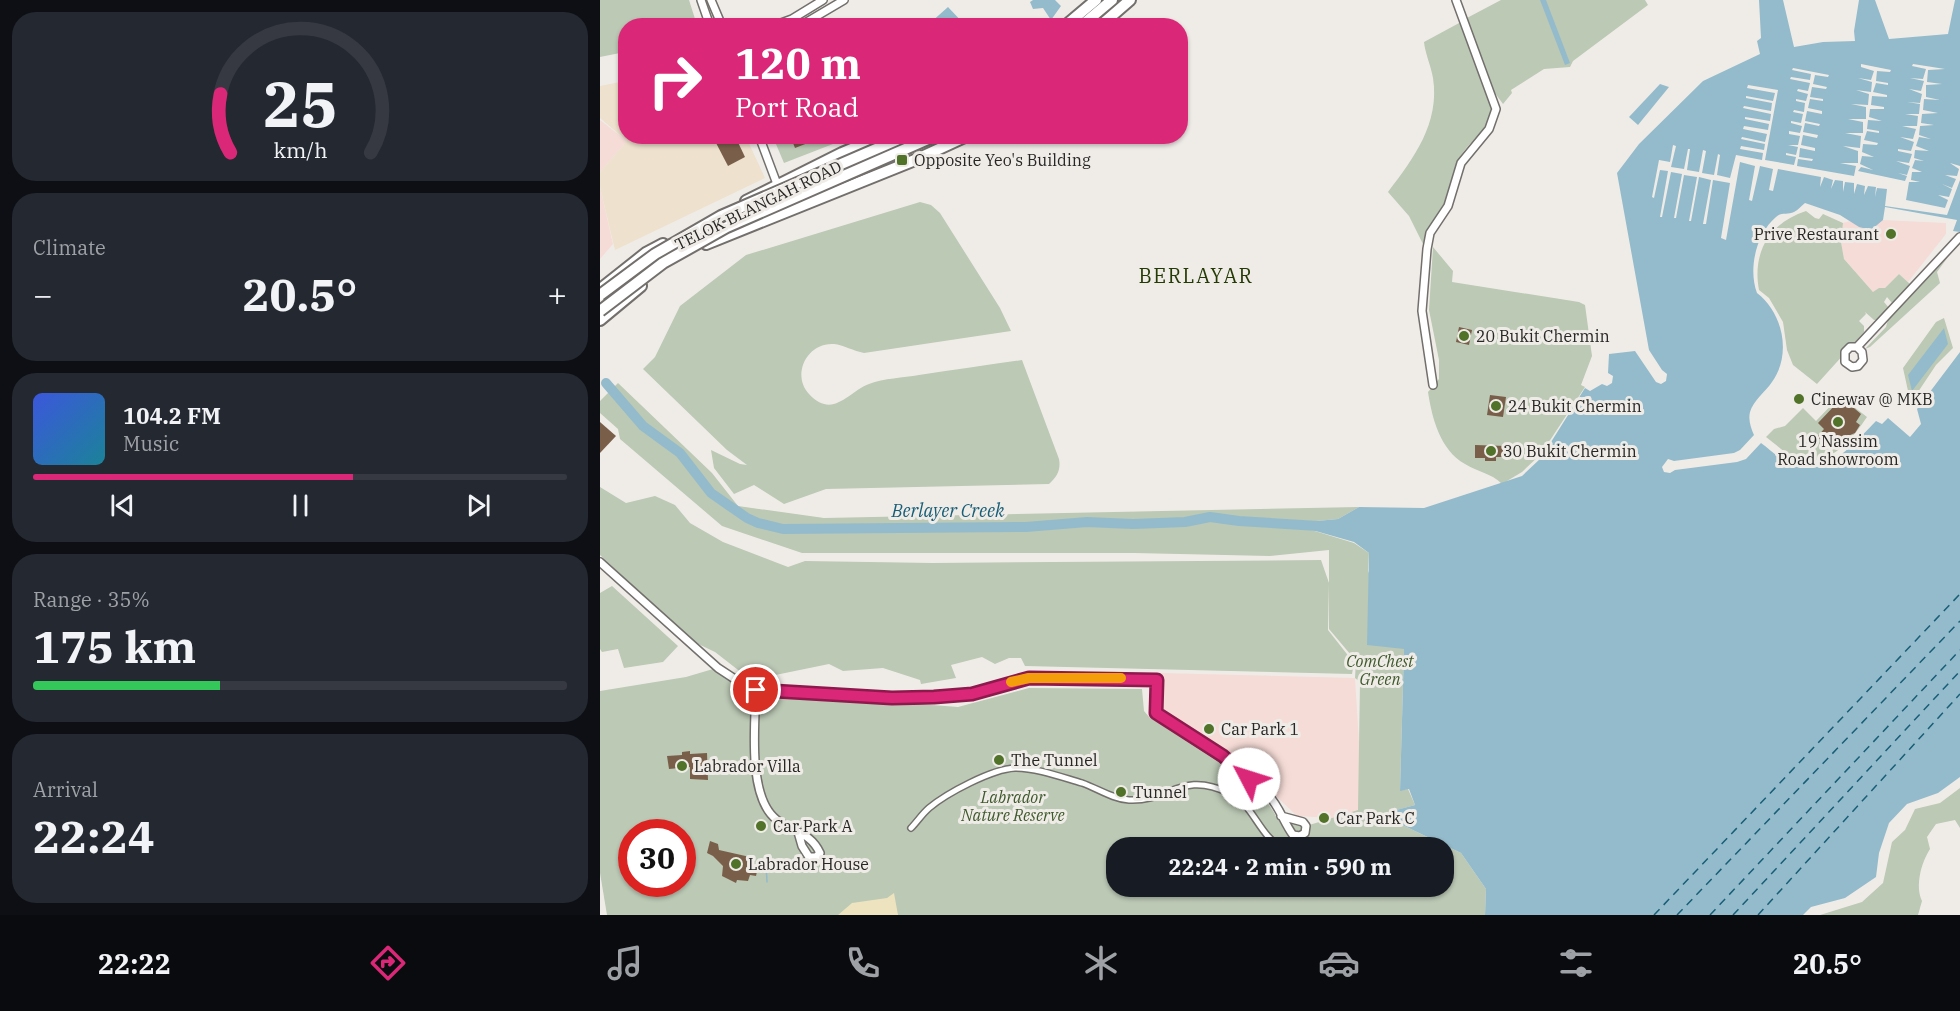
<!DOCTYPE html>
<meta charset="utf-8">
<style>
body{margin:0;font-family:"IBM Plex Serif",serif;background:#242831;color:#f1f3f6;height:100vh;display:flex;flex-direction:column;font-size:22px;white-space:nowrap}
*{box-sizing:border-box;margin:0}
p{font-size:20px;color:#9ea1a6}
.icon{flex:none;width:33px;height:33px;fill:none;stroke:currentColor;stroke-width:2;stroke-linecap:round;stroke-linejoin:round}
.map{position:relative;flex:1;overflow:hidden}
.details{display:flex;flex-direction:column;gap:12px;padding:12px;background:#0d0f14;width:600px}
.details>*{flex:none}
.guide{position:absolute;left:18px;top:18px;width:570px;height:126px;border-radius:24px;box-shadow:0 2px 4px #0004;background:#db2777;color:#fff;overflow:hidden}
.speed{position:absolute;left:18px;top:819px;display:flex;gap:12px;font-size:30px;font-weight:700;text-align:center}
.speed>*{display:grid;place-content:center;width:78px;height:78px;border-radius:50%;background:#171b24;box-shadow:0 2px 4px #0004;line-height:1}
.speed .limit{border:9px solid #d22;background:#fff;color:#111}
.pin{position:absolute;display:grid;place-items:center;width:51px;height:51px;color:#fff;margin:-26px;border:3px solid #fff;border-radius:50%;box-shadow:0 2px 6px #0007}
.me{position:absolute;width:66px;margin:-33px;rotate:310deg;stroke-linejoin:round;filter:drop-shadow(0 0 4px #0008)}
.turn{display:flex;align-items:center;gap:21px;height:126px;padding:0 18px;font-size:27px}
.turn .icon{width:78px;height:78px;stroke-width:2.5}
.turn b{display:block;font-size:42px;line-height:51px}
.big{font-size:45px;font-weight:700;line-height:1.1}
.details .card{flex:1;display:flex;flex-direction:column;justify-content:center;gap:9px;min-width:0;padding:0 21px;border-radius:24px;background:#242831}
.details .dial{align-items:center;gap:0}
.dial svg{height:156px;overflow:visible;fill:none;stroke:#363941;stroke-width:7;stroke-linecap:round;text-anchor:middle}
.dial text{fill:#f1f3f6;stroke:none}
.song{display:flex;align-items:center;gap:18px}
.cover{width:72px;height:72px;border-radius:9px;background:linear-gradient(135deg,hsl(230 70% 55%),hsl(190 70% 35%))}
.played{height:6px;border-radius:3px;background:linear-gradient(90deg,#db2777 60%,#363941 60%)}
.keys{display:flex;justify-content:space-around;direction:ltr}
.heat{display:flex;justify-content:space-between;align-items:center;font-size:33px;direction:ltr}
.charge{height:9px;border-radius:4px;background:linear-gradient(90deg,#34c759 35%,#363941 0)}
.trip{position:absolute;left:506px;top:837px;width:348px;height:60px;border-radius:24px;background:#171b24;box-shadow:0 2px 4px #0004;font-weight:700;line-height:60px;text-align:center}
.menu{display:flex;height:96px;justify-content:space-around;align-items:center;background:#090b0e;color:#9ea1a6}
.menu .icon{width:42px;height:42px}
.menu .active{color:#db2777}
.menu b{font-size:27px;color:#f1f3f6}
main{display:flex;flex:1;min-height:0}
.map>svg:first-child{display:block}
</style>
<main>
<section class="details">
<div class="card dial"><svg viewBox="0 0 100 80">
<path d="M14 69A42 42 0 1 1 86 69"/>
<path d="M14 69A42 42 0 0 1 9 39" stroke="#db2777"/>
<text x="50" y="56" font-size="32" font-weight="700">25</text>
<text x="50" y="72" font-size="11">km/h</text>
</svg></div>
<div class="card"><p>Climate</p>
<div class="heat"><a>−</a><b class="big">20.5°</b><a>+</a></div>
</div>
<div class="card">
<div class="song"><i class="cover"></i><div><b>104.2 FM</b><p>Music</p></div></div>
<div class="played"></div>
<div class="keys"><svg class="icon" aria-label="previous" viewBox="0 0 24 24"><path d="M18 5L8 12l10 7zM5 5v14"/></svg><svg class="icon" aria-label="pause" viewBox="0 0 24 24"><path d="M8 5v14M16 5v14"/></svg><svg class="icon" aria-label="next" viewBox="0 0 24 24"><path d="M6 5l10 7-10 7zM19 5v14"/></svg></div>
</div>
<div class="card"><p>Range · 35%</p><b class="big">175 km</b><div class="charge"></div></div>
<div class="card"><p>Arrival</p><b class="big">22:24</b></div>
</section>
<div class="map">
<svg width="1360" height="915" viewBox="0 0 1360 915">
<rect width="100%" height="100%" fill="#efece8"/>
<g fill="#f6dcd7">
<path d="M0,120l27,21 -27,31z"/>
<path d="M0,187l13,57 -13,15z"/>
<path d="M1283,220l63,3v11l-38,48 -9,-8 -14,14 -11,5 -30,-34 -3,-17 2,-19 7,-2 9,6z"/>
<path d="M561,673l194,5 9,142 -67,-4 -50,-47 -88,-58z"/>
</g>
<path fill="#eee1cd" d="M25,81l1,55 120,1 19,41 -150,72 -15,-63v-15l27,-31 -27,-23v-32z"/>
<g fill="#bcc9b5" fill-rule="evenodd">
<path d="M0,0h89l7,22 -1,4h-69l-1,26 -25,5z"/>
<path d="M901,0h144l3,5 -75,56 -3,6 -26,2 -33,21 1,3 -9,11 -11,-15 -27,-70z"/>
<path d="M861,22l30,78c3,29 -20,37 -32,59 -8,13 -7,30 -14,45 -6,14 -18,24 -22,40l-14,-28 -21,-24c26,-34 52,-69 45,-114 -2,-12 -8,-25 -9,-36z"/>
<path d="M173,137h78l-67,26z"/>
<path d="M320,202l11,3 9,8 60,95 11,23 -147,22c-10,-2 -21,-8 -30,-9 -27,-2 -43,31 -25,50 24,26 40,-3 60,-10 15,-6 34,-6 50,-9 34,-5 69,-10 103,-15l37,99c2,11 -2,18 -10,25l-223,5 -42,15 -30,-19 -20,9 -20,-26 -3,-18 29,14 7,1 -20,-15 -84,-81 12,-12 25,-51 66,-51z"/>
<path d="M1206,211l9,7 4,1 4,-5 20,9 -2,19 3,17 29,33 6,-4h6l14,-14 11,10 -16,18 -2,1 -5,-6 -3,5 5,6 -11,12h-4l-9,-8 1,2 -7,7 5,5v6l-47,52 -24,-19 -6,-15 -4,-28 -14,-24 -10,-8c-7,-37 10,-67 47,-79z"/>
<path d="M833,247l20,24 -1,11 127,20 6,3 7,51 -11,29 4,2 -44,67 -19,18 -20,12c-11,-11 -24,-12 -37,-20 -25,-14 -33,-46 -37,-72l11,-13v-19l-10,-50z"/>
<path d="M1348,257l-11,15 3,11 -70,64 -5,2 21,-22 2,-7z"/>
<path d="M1344,318l9,30 -17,17 -22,33 -4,2 -7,-32 33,-46z"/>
<path d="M18,383l94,90 26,33 86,12 535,-11 -21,12 -32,3 -1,6 49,15 15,10 -1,18 36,78 -4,141 8,-1 7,16 -29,8 10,9 65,31 25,36 -1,26h-587l-2,-4 -22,4h-267l-7,-42v-182l86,-14 27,-8 36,22 209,16 71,-19 113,1 2,22 6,7c46,26 102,52 127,100l19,3 10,5 52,-16 2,-128 -5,-4 1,-17 -27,-32v-79l-59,6 -136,-3h-332l-80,-27 -102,-87 -2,-10 -18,-16v-12zM32,832h50v52h-50zM516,848h327v38h-327z"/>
<path d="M1240,396l27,21c-15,22 -34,47 -64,43 -13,-1 -27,-16 -37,-23l8,-8 11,-3 18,-18 13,13z"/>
<path d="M0,487l26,16 29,-7 20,9 15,18 33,19 65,25 17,-6 127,2 389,-3 8,23 -1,47 26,33 -2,11 -327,-8 -4,-8h-12l-14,6 -13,-7 -31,8 5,13 -35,6 -1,-4 -37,-12 -40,3 -14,-7 -78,16 -36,-28 -23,-11 -92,-86z"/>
<path d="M12,586l66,60 -15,16 -39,6 -6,-19 -16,3 -2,-3v-56z"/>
<path d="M1360,788v40l-5,-8 -19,4 -9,13 3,12c-9,14 -15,37 -8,52l-4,14h-98l42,-13 21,-19 9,-41 13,-12 10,-21 25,-6z"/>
</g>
<path fill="#ede3be" d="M294,893l4,22h-60l14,-12 35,-5z"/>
<g fill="#94bbcb">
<path d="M433,0h22l6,6 -10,14 -8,-12 -10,1 -3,-7z"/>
<path d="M940,0h6l24,63 -5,2z"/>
<path d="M1159,0h24l11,47 29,-5 32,-1 -1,-10 5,-31h16l14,39 59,-5 7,-34h5v232l-7,-1 4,-11 -72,-13 -2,13 -12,10 -12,-3 -19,-12 -35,-12c-4,3 -7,7 -11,9 -6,3 -13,0 -18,5 -20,17 -28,52 -19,76 26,20 35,61 15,89 -6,9 -19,19 -22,30 -2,8 1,16 4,23l-14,15 -6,3 -60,8 -6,-2 -6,8 2,5 6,1 5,-3 62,-8 9,-3 15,-16c10,7 20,18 31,22 34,14 63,-23 84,-44l6,3 6,-6 22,19 11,-13 -4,-15 43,-57v425l-22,16 -31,11 -18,19 -10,30 -3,24 -31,21 -34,9 -8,8h-318l1,-26 -25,-36 -65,-31 -11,-9 30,-8 -6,-16 -9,2 4,-142 -37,-4 2,-92 -15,-11 -49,-14 1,-6 32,-3 21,-12 65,1 98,-32 19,-18 44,-70 5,3 12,-7 5,2 5,-3 1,-7 -5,-3 1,-19 26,-3 21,31 5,2 5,-3 1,-7 -5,-4 -13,-20 -32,-177 22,-29 64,-63 57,-27 -3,-13 4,-3z"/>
<path d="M348,7l17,18h-33l-2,-2z"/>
<path d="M1060,84l9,3 -31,38 -9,-8z"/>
<path d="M1344,328l4,16 -36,47 -4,-16z"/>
</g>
<path fill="#efece8" d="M1261,64l30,6 -1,2 -13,-1 -1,10 12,2v2l-12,-2 -3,9 14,3v2l-15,-1 -1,9 13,2v2h-14l-1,8 13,4 -14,-1 -1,9 12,2v2l-12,-2 -3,9 14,3 -1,2 -14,-1 -1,8 12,5 -12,-1 -2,8 13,6 -12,-3 -3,4 47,10 2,-5 -9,-3 9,2 3,-9 -14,-5 13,2 3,-9 -14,-3v-2l13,2 3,-9 -14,-5 13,2 3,-10 -14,-3h15l1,-10 -13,-2h14l1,-10 -13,-2 13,1 2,-9 -13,-5 12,2 3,-10 -14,-3 13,1 3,-10 -14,-3 1,-2 32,5 -17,1 -1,12 15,2 -16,1v12l14,3 -16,-1 -1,11 15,3 -16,1 -1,9 13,2 -14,1 -1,9 12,4 -12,-2 -3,9 13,5 -14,-1 -1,8 10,3 -9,-1 -3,8 10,4h-10l-1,8 9,2h-11l-3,18 39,8 3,-8 -10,-5 11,2 3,-8 -10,-5 10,4 4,-9 -11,-4 12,1 2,-7 -9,-6 10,3v14l-13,35 -62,-9 2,-17 -10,-1 -2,9 1,-10 -8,-1 -4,9 1,-9 -8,-2 -3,10v-11l-9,-1 -2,10v-11l-8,-1 -4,9 2,-9 -9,-3 -4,10 1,-10 -43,-8 -5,22 -4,-1 4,-21 -13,-3 -8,35 -3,-1 6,-34 -15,-4 -14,78 -5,-2 9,-55 -17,-3 -7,44h-3l8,-44 -12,-3 -8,44h-2l8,-44 -13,-2 -8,43h-2l8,-44 -11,-2 -9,45h-2l8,-46 -8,-1 -6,28 -2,-1 7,-37 11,2 3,-17 3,1 -5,21 13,2 4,-20h2l-3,21 12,2 4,-22 3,1 -4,22 12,2 4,-21 2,1 -3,20 13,3 6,-23 26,5 1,-7 -23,-4 1,-3 23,4 1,-6 -24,-5 1,-2 23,5 2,-8 -24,-5 1,-3 24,4 1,-6 -24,-5v-2l25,4 1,-7 -28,-6 1,-2 27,5 1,-8 -26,-5v-2l27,5 2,-8 -28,-5 1,-3 30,5 -13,70 29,5 2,-8 -10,-2v-2l10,2 2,-8 -10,-2h10l2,-9 -11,-2v-3l11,2 2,-7 -11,-3v-2l10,2 2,-9 -10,-2 1,-2 10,2 1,-9 -9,-2v-2l10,2 2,-7 -11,-3 1,-2 10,2 2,-8 -20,-4 1,-2 19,3 1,-6 -19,-4 1,-2 36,7 -1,2 -13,-2 -2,9 14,3 -1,2 -14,-2 -2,10 13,2v2l-13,-2 -2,9 14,3v3l-15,-3 -2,10 15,3 -1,2 -14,-3 -2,9 15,3 -1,3 -14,-3 -2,10 14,3v3l-15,-3 -1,9 14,2 -1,2 -14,-2 -1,7 57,10 2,-10 -16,-3h18v-12l-15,-5 17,2 1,-12 -16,-3h18v-11l-15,-3h18v-12l-15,-3 17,1 1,-11 -13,-4 15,2 1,-10 -14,-4 13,2 3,-9 -13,-4z"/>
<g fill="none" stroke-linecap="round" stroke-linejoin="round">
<path stroke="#94bbcb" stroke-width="1.5" d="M167,882l-1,-19 4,-5"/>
<path stroke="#94bbcb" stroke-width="10" d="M6,383l37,43 37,27 31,40 36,25 11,5 25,6 243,-2 61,-5 46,2 52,-2 25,-5 29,4 79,5"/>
<g stroke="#185e77" stroke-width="1.5" stroke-dasharray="8 6" stroke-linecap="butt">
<path d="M1054,915l306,-321"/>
<path d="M1077,915l283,-294"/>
<path d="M1110,915l250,-265"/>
<path d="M1133,915l227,-244"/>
<path d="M1158,915l202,-221"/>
</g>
</g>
<g fill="#795f4a">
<path d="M125,136h10l10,21 -17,9 -13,-25z"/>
<path d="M200,136h26l-31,12 -2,-5 9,-4z"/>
<path d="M859,327l13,3 -3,15 -13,-3z"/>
<path d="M890,395l16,2 -3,20 -16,-2z"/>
<path d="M1237,403l5,5 6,-5 13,11 -5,8 4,3 -5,8 -19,8 -4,-4 -6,6 -9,-6 7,-8 -6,-6z"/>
<path d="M0,422l16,14 -16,17z"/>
<path d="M875,445l32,1v11h-11v4h-11v-3h-10z"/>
<path d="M90,751v3l17,-1 1,27 -18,-1v-12l-21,2 -2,-13 15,-1v-3z"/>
<path d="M110,841l8,3 1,6 31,7 1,8 7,2 -2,9 -6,-1 -2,6 -11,-1 -1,3 -14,-7 1,-10 -10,-10 -6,-3z"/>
</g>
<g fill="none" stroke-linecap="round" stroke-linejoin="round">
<g stroke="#726f6c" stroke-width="8">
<path id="pedestrian" d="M311,828c6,-6 11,-14 18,-20 18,-15 63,-39 86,-40 22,0 46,9 67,15 15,5 30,16 47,17 41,2 52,-30 100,-7 25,11 30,44 54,55"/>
</g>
<g stroke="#726f6c" stroke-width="10">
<g id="minor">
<path d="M101,0l9,26"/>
<path d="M111,0l11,26"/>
<path d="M173,26l19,-7 31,-19"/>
<path d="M200,26l44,-26"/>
<path d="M159,136l18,48"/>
<path d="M1257,347l5,5 1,8 -5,6 -6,1 -7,-5v-10l5,-5h7l103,-110"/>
<path d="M833,385l-11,-74 5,-62 3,-16 18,-27 13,-43 28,-34 7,-20 -40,-109"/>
<path d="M0,562l118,106 32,21 142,9 80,-4 57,-16 128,2 -1,33c37,29 79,49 113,83 10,10 15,27 24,39l7,1 5,-3 1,-7 -3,-4 -22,-6"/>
<path d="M156,690c-1,33 -9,108 21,130 17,13 33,12 43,33l-4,4h-7l-7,-11 -4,-14"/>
</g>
</g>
<g stroke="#726f6c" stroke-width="14">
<g id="primary">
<path d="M465,26l31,-26"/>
<path d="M146,201l96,-48 40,-17"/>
<path d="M3,287l43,-34 17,-9"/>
<path d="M0,320l41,-34"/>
</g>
</g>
<g stroke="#726f6c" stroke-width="14">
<g id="trunk">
<path d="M481,26l31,-26"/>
<path d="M500,26l30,-26"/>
<path d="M106,244l209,-84 52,-24"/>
</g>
</g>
<use href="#pedestrian" stroke="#fff" stroke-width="5"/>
<use href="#minor" stroke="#fff" stroke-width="7"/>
<use href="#primary" stroke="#fff" stroke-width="10"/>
<use href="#trunk" stroke="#fff" stroke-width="10"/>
<g stroke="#726f6c" stroke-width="14" stroke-linecap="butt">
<g id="trunk-bridge">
<path d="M0,295l55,-41 66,-38 185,-80"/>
<path d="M0,311l63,-48 64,-36 208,-91"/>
</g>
</g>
<use href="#trunk-bridge" stroke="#fff" stroke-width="10"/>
</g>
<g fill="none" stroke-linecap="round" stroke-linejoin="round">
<g stroke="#8e194d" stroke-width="15">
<path id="route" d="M156,690l136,8 42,-1 38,-3 57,-16 128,2 -1,33 67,43 26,23"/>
</g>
<use href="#route" stroke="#db2777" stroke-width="10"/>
<path stroke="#f59e0b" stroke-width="10" d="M411,682l18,-4h92"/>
</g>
<g fill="#517229" stroke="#efece8" stroke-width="2">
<rect x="296" y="154" width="12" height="12" rx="3"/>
<circle cx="1291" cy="234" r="6"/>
<circle cx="864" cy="336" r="6"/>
<circle cx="1199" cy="399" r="6"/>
<circle cx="896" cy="406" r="6"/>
<circle cx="1238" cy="422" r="6"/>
<circle cx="891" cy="451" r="6"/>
<circle cx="609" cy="729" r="6"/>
<circle cx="399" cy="760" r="6"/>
<circle cx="82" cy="766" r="6"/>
<circle cx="521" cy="792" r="6"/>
<circle cx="724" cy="818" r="6"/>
<circle cx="161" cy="826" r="6"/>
<circle cx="136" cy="864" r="6"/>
</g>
<g text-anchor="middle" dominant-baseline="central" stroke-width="6" stroke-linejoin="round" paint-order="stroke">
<g font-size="16" fill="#282725" stroke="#efece8" text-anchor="start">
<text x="314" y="160">Opposite Yeo's Building</text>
<text x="1279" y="234" text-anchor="end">Prive Restaurant</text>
<text x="876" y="336">20 Bukit Chermin</text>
<text x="1211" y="399">Cinewav @ MKB</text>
<text x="908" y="406">24 Bukit Chermin</text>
<text x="1238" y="441" text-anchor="middle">19 Nassim<tspan x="1238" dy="18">Road showroom</tspan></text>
<text x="903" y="451">30 Bukit Chermin</text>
<text x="621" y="729">Car Park 1</text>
<text x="411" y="760">The Tunnel</text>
<text x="94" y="766">Labrador Villa</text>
<text x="533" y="792">Tunnel</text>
<text x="736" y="818">Car Park C</text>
<text x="173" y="826">Car Park A</text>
<text x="148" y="864">Labrador House</text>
</g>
<g font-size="16" fill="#282725" stroke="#efece8">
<text transform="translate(158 205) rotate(-26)">TELOK BLANGAH ROAD</text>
</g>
<g font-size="16" font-style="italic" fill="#3e592b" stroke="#efece8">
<text x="780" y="661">ComChest<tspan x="780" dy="18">Green</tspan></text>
<text x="413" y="797">Labrador<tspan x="413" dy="18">Nature Reserve</tspan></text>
</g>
<g font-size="18" font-style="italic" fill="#185e77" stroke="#efece8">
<text x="348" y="510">Berlayer Creek</text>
</g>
<g font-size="20" letter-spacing="1.5" fill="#253b06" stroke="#efece8">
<text x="596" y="275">BERLAYAR</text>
</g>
</g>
</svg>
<div class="speed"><div class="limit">30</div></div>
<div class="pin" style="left:156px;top:690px;background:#d93025"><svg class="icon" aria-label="arrive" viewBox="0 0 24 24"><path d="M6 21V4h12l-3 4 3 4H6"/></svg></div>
<svg class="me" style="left:649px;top:779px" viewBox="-20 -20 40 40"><circle r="19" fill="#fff"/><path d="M0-13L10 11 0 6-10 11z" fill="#db2777"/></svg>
<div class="trip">22:24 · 2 min · 590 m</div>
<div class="guide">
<div class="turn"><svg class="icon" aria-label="right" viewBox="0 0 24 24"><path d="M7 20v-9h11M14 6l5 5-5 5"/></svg><div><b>120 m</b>Port Road</div></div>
</div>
</div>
</main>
<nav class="menu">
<b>22:22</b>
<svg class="icon active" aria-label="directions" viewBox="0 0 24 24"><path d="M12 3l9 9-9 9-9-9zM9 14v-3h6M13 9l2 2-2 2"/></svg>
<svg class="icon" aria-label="music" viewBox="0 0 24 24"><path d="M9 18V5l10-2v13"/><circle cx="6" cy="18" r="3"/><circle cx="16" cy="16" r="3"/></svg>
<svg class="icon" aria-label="phone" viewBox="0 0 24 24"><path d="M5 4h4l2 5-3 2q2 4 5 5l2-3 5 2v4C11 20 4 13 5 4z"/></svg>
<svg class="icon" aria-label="climate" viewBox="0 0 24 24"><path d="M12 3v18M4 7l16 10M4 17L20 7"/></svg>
<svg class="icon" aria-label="car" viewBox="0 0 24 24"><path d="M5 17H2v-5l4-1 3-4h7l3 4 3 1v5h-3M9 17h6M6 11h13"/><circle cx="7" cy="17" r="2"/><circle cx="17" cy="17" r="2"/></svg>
<svg class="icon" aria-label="filters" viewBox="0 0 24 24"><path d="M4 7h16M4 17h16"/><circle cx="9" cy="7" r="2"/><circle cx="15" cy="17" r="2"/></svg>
<b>20.5°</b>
</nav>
